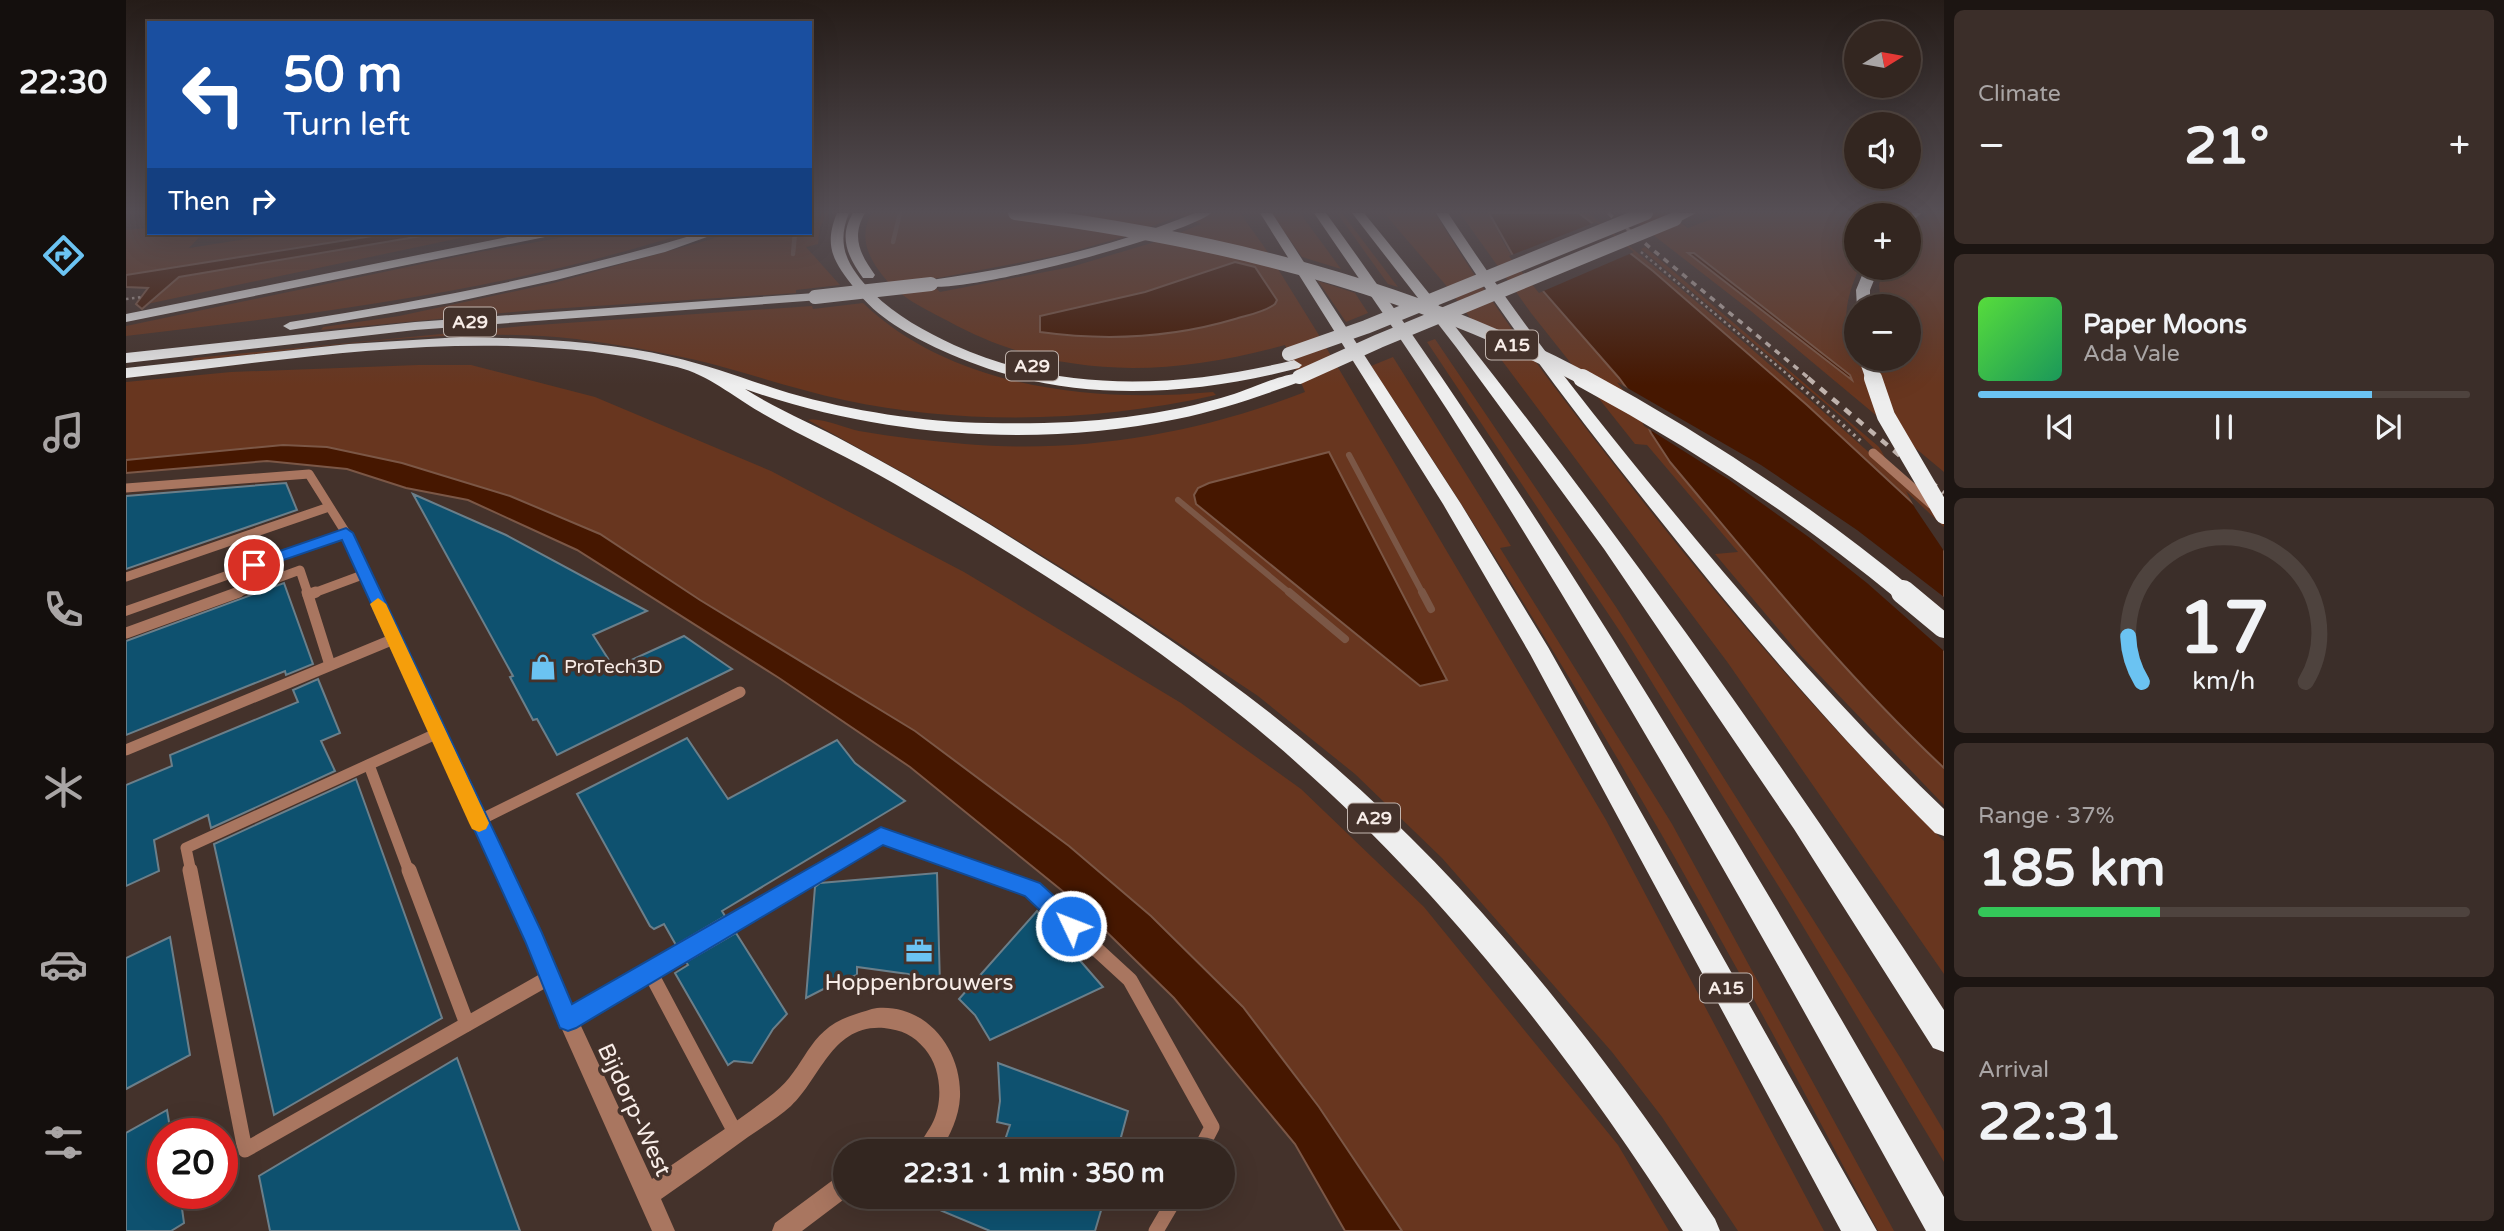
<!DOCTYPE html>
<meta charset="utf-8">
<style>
body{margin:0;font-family:"Varela Round",sans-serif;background:#3b2e29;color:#f1f3f6;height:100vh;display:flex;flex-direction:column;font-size:26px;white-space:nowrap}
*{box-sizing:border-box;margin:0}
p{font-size:23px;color:#a9a5a5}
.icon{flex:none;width:38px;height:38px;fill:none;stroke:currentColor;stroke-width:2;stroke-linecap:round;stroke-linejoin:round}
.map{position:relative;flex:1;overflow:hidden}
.details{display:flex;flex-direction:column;gap:10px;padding:10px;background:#1c1512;width:560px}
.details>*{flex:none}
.top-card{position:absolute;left:21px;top:21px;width:665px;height:214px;border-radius:0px;box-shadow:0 7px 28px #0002,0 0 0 2px #4e433e;background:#1a4fa0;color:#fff;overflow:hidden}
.needle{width:46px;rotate:79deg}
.fabs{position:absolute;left:1718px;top:21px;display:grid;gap:14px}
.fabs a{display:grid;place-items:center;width:77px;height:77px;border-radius:50%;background:#332620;box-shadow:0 7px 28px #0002,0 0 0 2px #4e433e;font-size:35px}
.speed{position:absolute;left:21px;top:1118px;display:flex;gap:14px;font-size:35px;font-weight:700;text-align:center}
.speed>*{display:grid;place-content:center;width:91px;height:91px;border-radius:50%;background:#332620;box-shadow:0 7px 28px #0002,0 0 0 2px #4e433e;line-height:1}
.speed .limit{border:10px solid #d22;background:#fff;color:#111}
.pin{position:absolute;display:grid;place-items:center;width:60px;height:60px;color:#fff;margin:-30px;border:4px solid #fff;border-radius:50%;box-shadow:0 2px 7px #0007}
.me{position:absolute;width:77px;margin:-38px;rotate:313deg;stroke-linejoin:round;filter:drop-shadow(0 0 5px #0008)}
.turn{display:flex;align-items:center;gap:24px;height:147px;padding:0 21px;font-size:32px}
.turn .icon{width:91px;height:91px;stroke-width:2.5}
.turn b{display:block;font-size:49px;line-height:60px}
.then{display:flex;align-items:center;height:66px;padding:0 21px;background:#0003;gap:14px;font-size:26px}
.big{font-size:52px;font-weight:700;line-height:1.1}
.details .tile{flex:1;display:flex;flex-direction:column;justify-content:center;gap:10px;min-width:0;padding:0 24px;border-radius:10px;background:#3b2e29}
.details .dial{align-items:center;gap:0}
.dial svg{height:182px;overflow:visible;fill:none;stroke:#4e433e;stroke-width:7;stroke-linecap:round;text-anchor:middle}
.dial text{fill:#f1f3f6;stroke:none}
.song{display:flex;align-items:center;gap:21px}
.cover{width:84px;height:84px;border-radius:10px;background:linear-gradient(135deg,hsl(110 70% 55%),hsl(150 70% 35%))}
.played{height:7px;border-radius:4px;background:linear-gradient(90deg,#6bc3f2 80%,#4e433e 80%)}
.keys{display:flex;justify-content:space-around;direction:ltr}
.heat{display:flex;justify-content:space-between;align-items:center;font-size:38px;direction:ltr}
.charge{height:10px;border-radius:5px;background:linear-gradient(90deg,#34c759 37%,#4e433e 0)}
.trip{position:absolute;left:707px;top:1139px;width:402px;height:70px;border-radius:35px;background:#332620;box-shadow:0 7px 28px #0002,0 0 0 2px #4e433e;font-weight:700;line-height:70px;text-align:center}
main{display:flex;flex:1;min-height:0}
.tabs{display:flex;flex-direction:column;width:126px;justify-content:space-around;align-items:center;background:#140f0d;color:#a9a5a5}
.tabs .icon{width:49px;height:49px}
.tabs .selected{color:#6bc3f2}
.tabs b{font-size:32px;color:#f1f3f6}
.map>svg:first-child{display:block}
</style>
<main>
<nav class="tabs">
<b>22:30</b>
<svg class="icon selected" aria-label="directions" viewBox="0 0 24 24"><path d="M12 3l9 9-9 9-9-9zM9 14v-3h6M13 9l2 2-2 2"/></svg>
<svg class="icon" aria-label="music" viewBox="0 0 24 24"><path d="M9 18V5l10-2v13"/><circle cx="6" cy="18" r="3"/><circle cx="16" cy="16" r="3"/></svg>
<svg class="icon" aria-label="phone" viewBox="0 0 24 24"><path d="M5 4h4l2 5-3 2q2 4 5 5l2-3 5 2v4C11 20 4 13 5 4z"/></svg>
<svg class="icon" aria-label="climate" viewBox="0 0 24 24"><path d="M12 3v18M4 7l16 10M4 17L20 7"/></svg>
<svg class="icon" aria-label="car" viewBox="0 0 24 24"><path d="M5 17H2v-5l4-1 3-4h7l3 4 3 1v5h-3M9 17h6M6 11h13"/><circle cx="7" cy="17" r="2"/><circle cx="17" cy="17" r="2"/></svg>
<svg class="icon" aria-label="filters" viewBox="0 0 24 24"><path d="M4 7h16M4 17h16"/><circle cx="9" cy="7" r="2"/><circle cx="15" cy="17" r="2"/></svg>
</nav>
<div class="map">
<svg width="1818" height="1231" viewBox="0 0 1818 1231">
<rect width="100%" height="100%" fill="#44322b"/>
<g fill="#68361f" fill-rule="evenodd">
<path d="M684,213h18l-8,14 -2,17 -12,3 34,38 -44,5v3l-261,17 -214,20 2,-3 76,-11 155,-33 179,-50h77z"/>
<path d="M746,213h368l25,35 52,84 289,488 218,411h-86l-76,-114 -50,-65 -170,-194 -87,-84 -97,-78 -147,-98 -164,-101 -139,-77c14,-3 36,8 51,11 35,6 71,10 106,13 116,10 232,-10 340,-52l-20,-47c-117,32 -228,36 -337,-24 -23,-12 -49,-24 -65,-45 -15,-19 -25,-40 -11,-63zM1055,215l20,9 -36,15 -94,28 -131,25 -13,-12 133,-25 67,-19zM1055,281l69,34c-68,20 -139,29 -210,17v-16l68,-15zM1068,495l226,190 -223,-181z"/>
<path d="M1145,213h29l41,56 -39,-12z"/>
<path d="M1211,213h5l56,74 -10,-3z"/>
<path d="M1258,213h51c54,89 117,172 181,254 102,132 209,258 328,374v133l-216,-311 -284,-380z"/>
<path d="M1334,213h29c8,16 15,33 26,47 46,58 104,104 136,173l224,266 69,69v37l-143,-149 -86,-102 23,-2 -91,-107 -12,-1 -104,-131z"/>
<path d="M1453,213h9c123,97 239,202 356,306v13l-137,-127z"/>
<path d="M1499,213h41l22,15 39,-15h173l-3,2h-40v53h2c-9,22 -15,39 -12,63l10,2v26h52v-53h-28l-2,-21 5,-17h25v-39l20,-16h15v259l-193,-161z"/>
<path d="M23,228v5h54l-14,15 96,-15h106l-265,42v-45z"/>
<path d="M313,233h45l-337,71 32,-27z"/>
<path d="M461,233h99c-181,58 -372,81 -560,103v-10l353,-74z"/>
<path d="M1519,247l234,200 8,14 -42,-41 -204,-171z"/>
<path d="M1192,281l37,12 13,20 -22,9z"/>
<path d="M737,303c90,86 232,100 350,89l3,3c-121,27 -250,31 -372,5 -50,-11 -99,-28 -148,-40 -40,-9 -80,-16 -120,-21 -124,-14 -261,10 -385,22l3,-3 329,-32 289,-20 1,3z"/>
<path d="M1309,339l181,268 285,452 43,72v31l-155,-259 -164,-264 -198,-297z"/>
<path d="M1267,357l118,189 -11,2 172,276 222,407h-16c-50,-93 -99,-188 -151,-280 -110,-200 -229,-395 -356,-585z"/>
<path d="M292,365h53l124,32 176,74 193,101 217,131 120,86 123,118 194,238 51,86h-267l-83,-124 -76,-100 -92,-91 -82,-70 -469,-312 -90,-38 -108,-33 -75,-16 -105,3 -96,10v-78l105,-10z"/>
</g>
<g fill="#461700" stroke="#7b5746" stroke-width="2">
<path d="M1363,213h90l74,58 154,134 137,127v236c-100,-94 -186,-201 -274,-306l-19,-29 -13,-29 -19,-26 -104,-119z"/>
<path d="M265,233h48l-260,44 -37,32 -6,-5 12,-16 -22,-1v-12z"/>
<path d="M1562,253h6l156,122 2,5z"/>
<path d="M1109,262l20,5 22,33 -2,4c-10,8 -27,11 -40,15 -64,19 -130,22 -195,13v-16l105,-24z"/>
<path d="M157,445l44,2 75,16 108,33 90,38 100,66 215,131 154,115 82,70 92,91 76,100 83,124h-57l-50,-87 -121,-146 -98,-96 -166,-135 -131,-89 -202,-128 -109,-50 -62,-12 -59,-19 -80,-8 -141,12v-13z"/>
<path d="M1203,452l118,228 -27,6 -224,-182 -2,-9 4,-7 11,-5z"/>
</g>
<g fill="#44322b">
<path d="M1470,222l38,30 -95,41 -30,-37z"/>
<path d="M1491,382l144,83 96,65 87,67v54l-77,-68 -57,-45 -82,-59 -84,-53 -9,-20z"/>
<path d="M1780,491l38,36v24l-29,-43z"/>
</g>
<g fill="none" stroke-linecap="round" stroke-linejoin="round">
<g stroke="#7b5746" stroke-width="4.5">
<path d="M767,242l7,-29"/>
<path d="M667,254l2,-21"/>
</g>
<g stroke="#7b5746" stroke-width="6">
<path d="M1223,455l74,139"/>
<path d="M1052,500l113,94"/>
</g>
<g stroke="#7b5746" stroke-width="8">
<path d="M1163,592l56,47"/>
<path d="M1296,592l9,17"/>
</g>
</g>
<g fill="#0e516f" stroke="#6b7f8a" stroke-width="2">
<path d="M160,483l11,27 -171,59v-73z"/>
<path d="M287,494l93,41 141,76 -54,24 21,33 70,-32 48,33 -175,86 -20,-36 -4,1 -23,-43 3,-1z"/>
<path d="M158,583l29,81 -27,11 -1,-4 -159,64v-94z"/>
<path d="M192,679l22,54 -19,8 14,30 -124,57 -3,-13 -54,25 5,31 -33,15v-101l46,-19 -2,-11 128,-53 -5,-12z"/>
<path d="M561,738l41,61 109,-59 18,23 50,38 -183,110 3,5 -49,29 -12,-21 -10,5 -4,-3 -73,-132z"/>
<path d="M230,779l86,239 -168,97 -60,-271z"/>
<path d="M811,873l3,113 -32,-12 -51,-7v8l-18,6 -33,17 9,-111 5,-4z"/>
<path d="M911,911l66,76 -113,53 -15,-25 -16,-16z"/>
<path d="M610,933l51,81 -14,15 -21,34 -18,-2 -6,4 -53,-92 13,-8 -2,-3z"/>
<path d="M44,937l20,118 -64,34v-131z"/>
<path d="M331,1058l63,173h-250l-11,-55z"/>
<path d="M872,1063l130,48 -11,41h-116l9,-27 -13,-3 3,-21z"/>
<path d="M41,1110l4,24h-8v60h17l4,29 -13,8h-45v-98z"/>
<path d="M831,1197h148l-10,34h-105l-48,-20z"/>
</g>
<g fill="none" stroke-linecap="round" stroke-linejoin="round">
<g stroke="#a69892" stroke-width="2.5" stroke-dasharray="2.5 3.5" stroke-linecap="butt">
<path d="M1515,252l152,127"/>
<path d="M0,299l17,-2"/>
</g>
<path stroke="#a69892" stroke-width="3.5" stroke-dasharray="2.5 4.5" stroke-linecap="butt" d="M1665,378l72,65"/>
<g stroke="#a97660" stroke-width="9">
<path d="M1747,453l58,51"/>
<path d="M0,488l183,-14 37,59"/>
<path d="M0,577l203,-70"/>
<path d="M108,594l66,-24 8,24"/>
<path d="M185,594l54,-20"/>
</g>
<g stroke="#a97660" stroke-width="11">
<path d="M181,592l23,73"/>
<path d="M182,595l8,-3"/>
<path d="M0,633l113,-41"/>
<path d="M0,750l268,-111"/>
<path d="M243,765l40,107"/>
<path d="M352,821l262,-129"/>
<path d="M65,872l-5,-24 252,-115"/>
<path d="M694,872l61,-36 100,36"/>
</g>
<g stroke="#a97660" stroke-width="15">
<path d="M64,870l55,280 305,-173"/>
<path d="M283,870l58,154"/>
<path d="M850,870l56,20 98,90 82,147 -13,25"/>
<path d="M524,972l86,162"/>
<path d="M442,1020l255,-150"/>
<path d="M1030,1231l20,-34"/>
</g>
<g fill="#a97660" fill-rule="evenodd">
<path d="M220,529l6,4 190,401 33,79 77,166c40,-29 83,-55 122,-86 34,-27 32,-64 82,-79 7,-2 14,-5 21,-6 50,-4 85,42 83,89 -1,20 -10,38 -20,55h-24c4,-10 11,-19 16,-28 12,-23 9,-56 -7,-75 -12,-14 -23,-19 -41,-21 -52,-4 -63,50 -93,78 -13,12 -29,21 -43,31 -29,21 -58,42 -87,62l14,32h-23l-91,-204 -35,-86 -184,-402 -216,77v-10z"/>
<path d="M719,1174v23h2l-45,34h-30l3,-8 62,-46z"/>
</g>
<g fill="#eee" fill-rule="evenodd">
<path d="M711,213h12c-14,34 0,55 24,80 23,23 52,38 81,52 108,49 227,43 340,15l8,5 -3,3c-121,31 -241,36 -358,-18 -32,-15 -64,-32 -86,-61 -21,-27 -32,-42 -18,-76z"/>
<path d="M727,213h12c-14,24 -5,41 10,62l-2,3h-10c-15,-21 -25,-41 -10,-65z"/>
<path d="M1069,213h16c-24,22 -268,88 -287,71l7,-4c91,-13 179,-32 264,-67z"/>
<path d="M1134,213h12l189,291 87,143 329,584h-36l-311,-577 -87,-150z"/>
<path d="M1188,213h12c228,313 425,648 618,984v34h-18c-153,-277 -308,-554 -478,-820 -43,-67 -89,-132 -134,-198z"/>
<path d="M1226,213h12c208,254 401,522 580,797v42l-11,-4 -139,-219 -190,-280 -148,-202z"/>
<path d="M1310,213h12c66,101 140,196 217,289 88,107 179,211 279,307v27l-9,-3c-103,-103 -197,-214 -287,-328 -75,-94 -148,-190 -212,-292z"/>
<path d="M1553,213h17l-17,9h-8v-6z"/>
<path d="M1783,213h13l-13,10v-8h-3z"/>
<path d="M401,233h24l-6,4 -419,85v-8z"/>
<path d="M574,233h18l-53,19 -109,28 -106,23 -160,27 -7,-4 7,-4c138,-22 275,-48 410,-89z"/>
<path d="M1739,268h14l-9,22v16l-13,1 -1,-17z"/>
<path d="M689,293l7,4 -2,3 -405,30 -289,33v-10l289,-31z"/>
<path d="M335,337c71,1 142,4 211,20 40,9 78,24 117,36 63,18 133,29 199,30 82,2 167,-4 246,-29 17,-5 55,-24 71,-20l2,3 -2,3c-42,15 -84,30 -128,39 -141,29 -297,18 -432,-30 33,21 69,35 103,54 73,39 144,82 213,126 96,60 189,123 274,198 150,131 270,287 380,452l5,12h-37c-122,-191 -262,-369 -439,-513 -108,-89 -229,-163 -349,-234 -44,-26 -91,-46 -135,-72 -28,-16 -51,-37 -83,-45 -181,-44 -369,-9 -551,11v-10l223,-24z"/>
</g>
<path stroke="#c0b3ad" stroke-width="3.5" stroke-dasharray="6 6" stroke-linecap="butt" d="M1482,213l202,166"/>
<path stroke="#c0b3ad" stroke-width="4.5" stroke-dasharray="8 8" stroke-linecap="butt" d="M1682,378l136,115"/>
<g stroke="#eee" stroke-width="14">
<path d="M889,213c197,25 393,72 570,166"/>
<path d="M689,297l116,-13"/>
<path d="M1163,354l77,-27 280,-114"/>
<path d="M1740,359l7,20"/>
<path d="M1173,377l80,-36 296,-122"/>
</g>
<g stroke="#eee" stroke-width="18">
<path d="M1456,378c115,62 222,133 323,216"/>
<path d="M1747,378l13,38 58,99"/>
</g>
<path stroke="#eee" stroke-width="24" d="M1777,592l41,34"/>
</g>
<linearGradient id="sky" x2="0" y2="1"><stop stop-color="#251c18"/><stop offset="0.55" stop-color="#564f55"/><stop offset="1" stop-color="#564f55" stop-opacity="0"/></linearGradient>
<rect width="1818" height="385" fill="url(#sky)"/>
<path fill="#1a73e8" stroke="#114b97" stroke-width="2" d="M220,528l7,5 189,400 30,71 309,-177 159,56 39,36 3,7 -3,7 -8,3 -7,-3 -39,-37 -142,-51 -307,183 -8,3 -8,-3 -35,-87 -183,-401 -88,30 -8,-5 2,-3z"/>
<path fill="#f59e0b" d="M252,598l8,6 103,219 -3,6 -7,3 -7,-3 -3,-6 -99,-219z"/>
<defs>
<g id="shop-bare" transform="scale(2.1)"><path d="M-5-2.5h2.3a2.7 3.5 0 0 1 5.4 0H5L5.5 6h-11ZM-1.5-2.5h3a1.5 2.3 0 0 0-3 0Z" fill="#6bc3f2" stroke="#44322b" stroke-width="2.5" paint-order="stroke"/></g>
<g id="office-bare" transform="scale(2.1)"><path d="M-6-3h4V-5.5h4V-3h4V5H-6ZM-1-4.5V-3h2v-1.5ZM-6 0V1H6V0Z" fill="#6bc3f2" stroke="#44322b" stroke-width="2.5" paint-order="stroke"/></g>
</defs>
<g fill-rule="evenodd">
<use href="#shop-bare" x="417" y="667"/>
<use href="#office-bare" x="793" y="951"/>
</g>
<g text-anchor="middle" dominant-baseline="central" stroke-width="7" stroke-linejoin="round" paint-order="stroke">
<g fill="#44322b" stroke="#c2b5af" stroke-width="2">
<rect x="318" y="307.5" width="52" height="29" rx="5"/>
<rect x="1360" y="330.5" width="52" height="29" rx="5"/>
<rect x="880" y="351.5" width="52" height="29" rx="5"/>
<rect x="1222" y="803.5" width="52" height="29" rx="5"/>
<rect x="1574" y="973.5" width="52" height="29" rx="5"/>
</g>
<g font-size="18" font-weight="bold" fill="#f8ede8">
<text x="344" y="322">A29</text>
<text x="1386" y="345">A15</text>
<text x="906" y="366">A29</text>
<text x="1248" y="818">A29</text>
<text x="1600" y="988">A15</text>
</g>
<g font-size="19" fill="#f8ede8" stroke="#44322b" text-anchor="start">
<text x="438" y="667">ProTech3D</text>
</g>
<g font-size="23" fill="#f8ede8" stroke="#44322b">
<text x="793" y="983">Hoppenbrouwers</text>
</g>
<g font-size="23" fill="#f8ede8" stroke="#44322b">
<text transform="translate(508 1110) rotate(65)">Bijdorp-West</text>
</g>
</g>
</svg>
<div class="fabs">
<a><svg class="needle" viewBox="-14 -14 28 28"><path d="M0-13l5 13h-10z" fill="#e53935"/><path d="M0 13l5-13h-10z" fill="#a9a5a5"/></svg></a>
<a><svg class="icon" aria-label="sound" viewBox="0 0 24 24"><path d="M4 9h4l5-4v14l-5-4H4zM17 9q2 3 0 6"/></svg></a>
<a>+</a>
<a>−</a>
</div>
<div class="speed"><div class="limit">20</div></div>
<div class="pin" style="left:128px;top:565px;background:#d93025"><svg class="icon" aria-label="arrive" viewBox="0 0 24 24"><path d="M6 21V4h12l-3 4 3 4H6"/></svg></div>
<svg class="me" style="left:945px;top:926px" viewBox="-20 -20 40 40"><circle r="17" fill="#1a73e8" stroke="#fff" stroke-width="3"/><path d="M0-11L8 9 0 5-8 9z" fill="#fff"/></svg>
<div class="trip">22:31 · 1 min · 350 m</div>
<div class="top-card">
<div class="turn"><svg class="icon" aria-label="left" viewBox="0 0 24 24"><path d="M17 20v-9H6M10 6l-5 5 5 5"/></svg><div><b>50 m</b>Turn left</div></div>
<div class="then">Then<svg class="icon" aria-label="right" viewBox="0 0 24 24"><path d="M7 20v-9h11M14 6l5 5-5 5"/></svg></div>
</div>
</div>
<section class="details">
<div class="tile"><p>Climate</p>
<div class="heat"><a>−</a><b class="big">21°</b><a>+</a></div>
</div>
<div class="tile">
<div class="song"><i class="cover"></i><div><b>Paper Moons</b><p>Ada Vale</p></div></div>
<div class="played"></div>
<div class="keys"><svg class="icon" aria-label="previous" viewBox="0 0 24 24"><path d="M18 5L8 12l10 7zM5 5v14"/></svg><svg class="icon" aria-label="pause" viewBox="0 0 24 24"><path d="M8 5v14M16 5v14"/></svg><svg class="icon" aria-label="next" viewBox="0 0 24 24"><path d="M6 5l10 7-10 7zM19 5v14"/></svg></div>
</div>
<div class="tile dial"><svg viewBox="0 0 100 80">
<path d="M14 69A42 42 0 1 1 86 69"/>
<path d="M14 69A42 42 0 0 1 8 49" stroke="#6bc3f2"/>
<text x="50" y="56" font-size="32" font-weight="700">17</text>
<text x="50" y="72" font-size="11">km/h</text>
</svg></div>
<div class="tile"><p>Range · 37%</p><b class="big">185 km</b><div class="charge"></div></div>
<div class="tile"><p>Arrival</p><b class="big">22:31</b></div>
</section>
</main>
